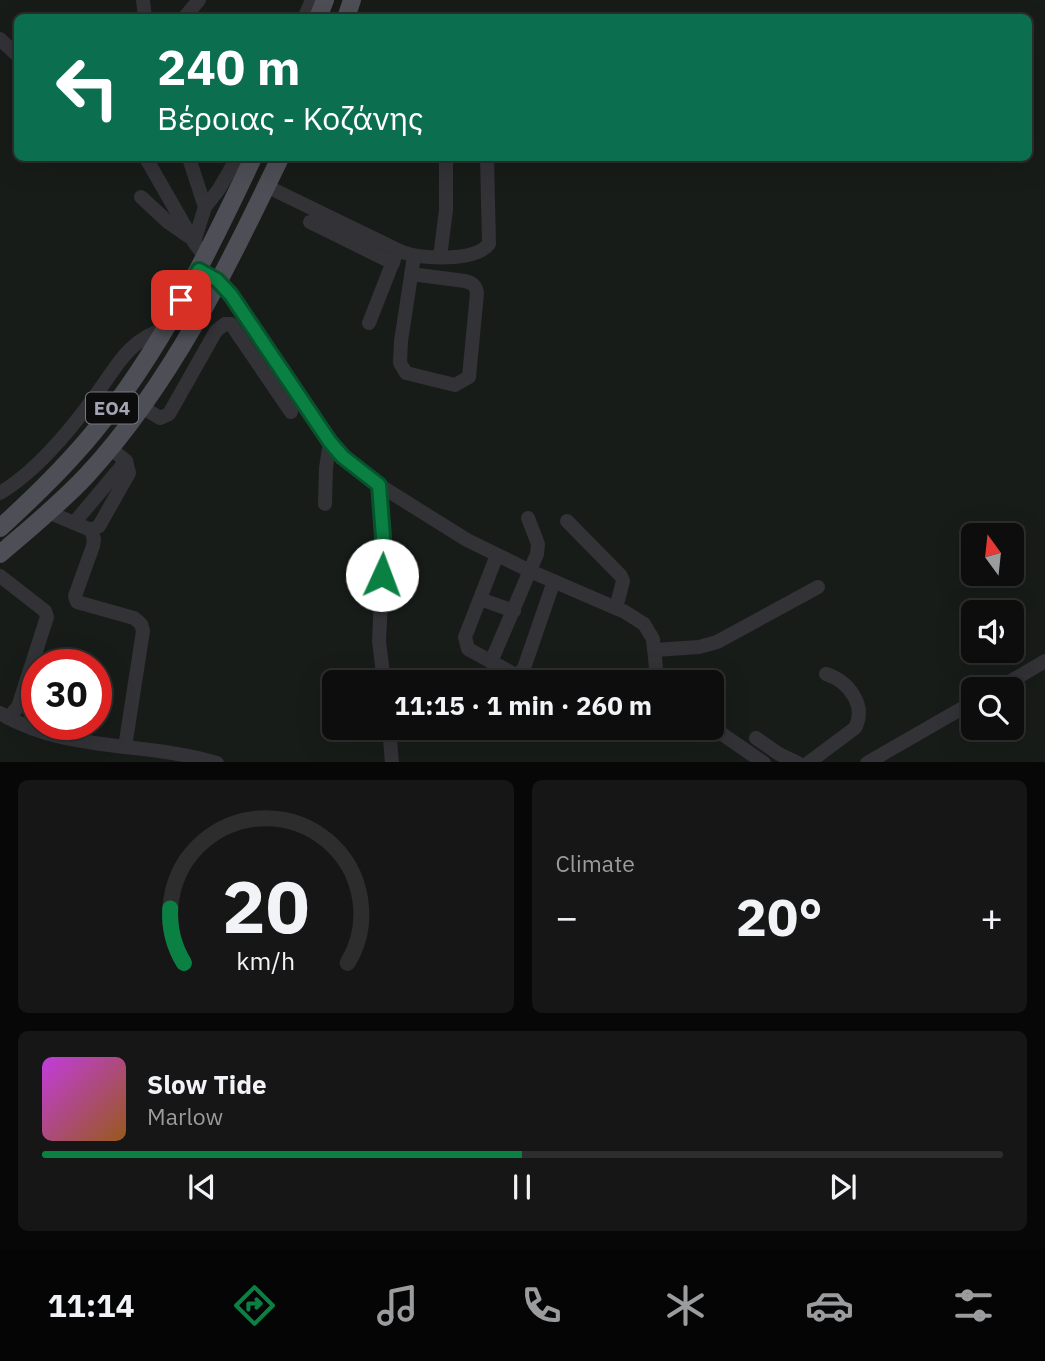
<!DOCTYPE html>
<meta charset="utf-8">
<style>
body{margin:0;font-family:"IBM Plex Sans",sans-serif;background:#161617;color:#f1f3f6;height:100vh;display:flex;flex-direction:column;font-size:26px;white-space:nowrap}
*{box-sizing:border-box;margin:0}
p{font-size:23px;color:#9a9c9e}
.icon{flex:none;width:38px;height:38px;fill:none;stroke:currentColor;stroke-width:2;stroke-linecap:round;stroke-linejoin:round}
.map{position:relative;height:762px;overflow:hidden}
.panel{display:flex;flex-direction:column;gap:18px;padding:18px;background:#070708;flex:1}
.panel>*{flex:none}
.guide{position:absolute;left:14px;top:14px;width:1018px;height:147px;border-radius:10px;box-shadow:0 7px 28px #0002,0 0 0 2px #2d2d2e;background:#0b6e4f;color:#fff;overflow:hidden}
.needle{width:46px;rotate:345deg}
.controls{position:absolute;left:961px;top:523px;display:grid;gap:14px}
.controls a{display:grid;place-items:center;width:63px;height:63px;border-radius:10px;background:#0d0d0e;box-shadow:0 7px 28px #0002,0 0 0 2px #2d2d2e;font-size:35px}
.speed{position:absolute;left:21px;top:649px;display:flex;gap:14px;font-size:35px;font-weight:700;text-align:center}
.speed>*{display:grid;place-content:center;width:91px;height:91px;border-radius:50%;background:#0d0d0e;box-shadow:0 7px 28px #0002,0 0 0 2px #2d2d2e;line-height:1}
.speed .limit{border:10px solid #d22;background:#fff;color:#111}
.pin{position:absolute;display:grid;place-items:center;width:60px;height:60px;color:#fff;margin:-30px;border-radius:14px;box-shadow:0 4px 10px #0006}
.me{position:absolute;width:77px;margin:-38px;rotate:2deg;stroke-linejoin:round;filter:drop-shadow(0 0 5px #0008)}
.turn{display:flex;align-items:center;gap:24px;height:147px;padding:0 28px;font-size:32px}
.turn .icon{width:91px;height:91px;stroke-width:2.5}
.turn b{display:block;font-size:49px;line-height:60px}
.big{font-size:52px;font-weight:700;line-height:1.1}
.panel .widget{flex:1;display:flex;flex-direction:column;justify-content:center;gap:10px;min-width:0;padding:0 24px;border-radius:10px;background:#161617}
.panel .dial{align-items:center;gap:0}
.dial svg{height:182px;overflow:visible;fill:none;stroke:#2d2d2e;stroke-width:7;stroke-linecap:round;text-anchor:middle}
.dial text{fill:#f1f3f6;stroke:none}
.song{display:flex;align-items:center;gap:21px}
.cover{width:84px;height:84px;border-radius:10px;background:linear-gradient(135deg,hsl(290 70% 55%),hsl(30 70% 35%))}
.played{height:7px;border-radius:4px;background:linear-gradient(90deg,#0b8043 50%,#2d2d2e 50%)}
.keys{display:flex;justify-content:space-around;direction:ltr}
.heat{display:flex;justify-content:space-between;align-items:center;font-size:38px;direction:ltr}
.panel .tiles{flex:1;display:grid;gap:18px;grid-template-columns:1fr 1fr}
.widget:last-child{grid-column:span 2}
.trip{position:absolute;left:322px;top:670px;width:402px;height:70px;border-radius:10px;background:#0d0d0e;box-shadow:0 7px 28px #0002,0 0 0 2px #2d2d2e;font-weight:700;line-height:70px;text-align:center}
.tab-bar{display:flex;height:112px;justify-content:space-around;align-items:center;background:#050506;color:#9a9c9e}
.tab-bar .icon{width:49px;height:49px}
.tab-bar .selected{color:#0b8043}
.tab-bar b{font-size:32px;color:#f1f3f6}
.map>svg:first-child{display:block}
</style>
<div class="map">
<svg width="1045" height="763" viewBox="0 0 1045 763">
<rect width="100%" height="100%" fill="#111112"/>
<path fill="#171c19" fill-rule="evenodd" d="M0,0h1045v762h-1045zM18,18h1011v140h-1011zM973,536h39v38h-39zM973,612h39v39h-39zM37,665h59v59h-59zM334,682h378v46h-378zM973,690h39v38h-39z"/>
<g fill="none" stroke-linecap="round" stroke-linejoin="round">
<g stroke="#323237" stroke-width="14">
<path d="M143,0l2,18"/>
<path d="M184,18l15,-18"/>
<path d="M304,18l8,-18"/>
<path d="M0,39l18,17"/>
<path d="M146,158l48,84"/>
<path d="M189,158l16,49 -11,35 11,15"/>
<path d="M266,186l136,66c20,7 73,10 87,-8l-2,-86"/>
<path d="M141,197l27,25 20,14"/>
<path d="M205,207l14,-18 18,-31"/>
<path d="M310,222l83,41"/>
<path d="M440,257l6,-47v-52"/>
<path d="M199,270l18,10 14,15 87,132 25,30 36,28 88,55 63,31 95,41 19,12 9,15 3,29 4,14"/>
<path d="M411,274l54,7c7,2 11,4 12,12l-8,84 -14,8 -49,-12 -6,-10 1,-22 13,-85"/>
<path d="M369,323l27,-69"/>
<path d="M142,407l18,11 9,-4 47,-83 9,-7h6l60,88"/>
<path d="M379,485l4,72 -4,84 5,41"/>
<path d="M0,493c34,-20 69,-61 92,-93 24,-31 33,-58 72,-71"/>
<path d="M325,504l1,-36 4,-26"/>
<path d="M48,512l43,18 8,-4 30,-53 -3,-12 -16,-13"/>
<path d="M567,521l54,55 2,5 -7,27"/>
<path d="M74,523l52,-62"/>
<path d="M91,530l3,9 -1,7 -18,50 2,6 57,16 7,6 2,7 -18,116"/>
<path d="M497,555l-32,82 3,12 46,25h5l5,-6 30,-87"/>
<path d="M0,576l45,35 2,6 -29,90 -10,11"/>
<path d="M480,599l34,12"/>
<path d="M655,650l44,-3 18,-5 101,-55"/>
<path d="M491,662l46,-108 1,-10 -10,-26"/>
<path d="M996,690l49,-29"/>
<path d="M0,713c66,40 145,28 217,50"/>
<path d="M712,727l52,36"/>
<path d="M389,728l3,35"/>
<path d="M756,738l23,16 19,9"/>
<path d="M808,763l47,-35c12,-23 -7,-47 -29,-54"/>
<path d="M867,763l106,-61"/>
</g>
<g stroke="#4e4e56" stroke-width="18">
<path d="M318,18l7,-18"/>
<path d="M346,18l6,-18"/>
<path d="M0,528c33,-30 65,-61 93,-95 68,-82 115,-180 160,-275"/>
<path d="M0,554c29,-25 60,-50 87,-79 84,-91 140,-207 193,-317"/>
</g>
</g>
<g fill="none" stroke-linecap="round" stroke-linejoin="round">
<g stroke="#07532c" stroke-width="18">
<path id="route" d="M181,300l18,-30 18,10 14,15 99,147 13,15 36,28 4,52 -1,38"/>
</g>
<use href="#route" stroke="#0b8043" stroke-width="12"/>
</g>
<g text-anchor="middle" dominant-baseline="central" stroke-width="7" stroke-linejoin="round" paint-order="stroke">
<rect fill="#0c0c0d" stroke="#757780" stroke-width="2" x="86" y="392.5" width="52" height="31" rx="5"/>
<g font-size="19" font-weight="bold" fill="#a2a5b2">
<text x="112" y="408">ΕΟ4</text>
</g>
</g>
</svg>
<div class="controls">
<a><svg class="needle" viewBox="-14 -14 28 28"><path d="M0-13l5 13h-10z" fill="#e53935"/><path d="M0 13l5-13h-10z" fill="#9a9c9e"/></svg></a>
<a><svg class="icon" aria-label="sound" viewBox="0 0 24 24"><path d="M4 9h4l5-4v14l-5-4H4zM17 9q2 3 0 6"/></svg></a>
<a><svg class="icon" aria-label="search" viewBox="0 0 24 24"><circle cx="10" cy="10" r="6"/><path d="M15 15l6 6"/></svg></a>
</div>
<div class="speed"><div class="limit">30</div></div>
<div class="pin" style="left:181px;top:300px;background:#d93025"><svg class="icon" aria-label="arrive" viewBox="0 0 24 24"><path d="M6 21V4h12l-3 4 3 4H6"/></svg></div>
<svg class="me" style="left:382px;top:575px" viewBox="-20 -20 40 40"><circle r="19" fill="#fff"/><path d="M0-13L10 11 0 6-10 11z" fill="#0b8043"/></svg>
<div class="trip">11:15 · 1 min · 260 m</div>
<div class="guide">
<div class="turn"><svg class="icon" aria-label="left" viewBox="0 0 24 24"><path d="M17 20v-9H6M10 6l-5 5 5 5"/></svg><div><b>240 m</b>Βέροιας - Κοζάνης</div></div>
</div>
</div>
<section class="panel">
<div class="tiles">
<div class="widget dial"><svg viewBox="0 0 100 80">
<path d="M14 69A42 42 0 1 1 86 69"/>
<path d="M14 69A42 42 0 0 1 8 45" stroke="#0b8043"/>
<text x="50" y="56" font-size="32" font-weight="700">20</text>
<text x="50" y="72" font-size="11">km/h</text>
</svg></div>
<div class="widget"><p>Climate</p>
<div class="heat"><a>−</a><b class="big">20°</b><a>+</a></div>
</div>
<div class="widget">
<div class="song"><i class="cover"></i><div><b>Slow Tide</b><p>Marlow</p></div></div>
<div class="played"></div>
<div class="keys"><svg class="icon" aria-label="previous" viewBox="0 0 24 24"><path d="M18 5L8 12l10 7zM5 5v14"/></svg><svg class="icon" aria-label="pause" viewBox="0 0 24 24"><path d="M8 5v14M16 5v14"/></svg><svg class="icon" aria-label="next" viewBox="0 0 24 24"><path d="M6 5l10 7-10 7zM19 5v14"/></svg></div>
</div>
</div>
</section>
<nav class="tab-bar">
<b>11:14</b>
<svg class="icon selected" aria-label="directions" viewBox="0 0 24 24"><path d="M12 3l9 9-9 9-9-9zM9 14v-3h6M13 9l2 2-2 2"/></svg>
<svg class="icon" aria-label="music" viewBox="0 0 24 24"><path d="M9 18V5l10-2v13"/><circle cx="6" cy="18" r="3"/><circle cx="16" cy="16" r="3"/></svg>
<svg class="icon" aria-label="phone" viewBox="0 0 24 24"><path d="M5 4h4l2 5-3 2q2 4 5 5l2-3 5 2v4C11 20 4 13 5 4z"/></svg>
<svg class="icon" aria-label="climate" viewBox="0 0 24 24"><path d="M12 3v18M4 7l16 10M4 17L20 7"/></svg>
<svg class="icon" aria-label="car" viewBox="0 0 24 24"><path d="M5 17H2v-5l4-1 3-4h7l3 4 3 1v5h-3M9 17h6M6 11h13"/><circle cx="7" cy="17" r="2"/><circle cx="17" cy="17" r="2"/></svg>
<svg class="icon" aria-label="filters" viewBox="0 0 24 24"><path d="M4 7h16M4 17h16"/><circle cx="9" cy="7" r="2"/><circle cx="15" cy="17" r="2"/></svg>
</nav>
